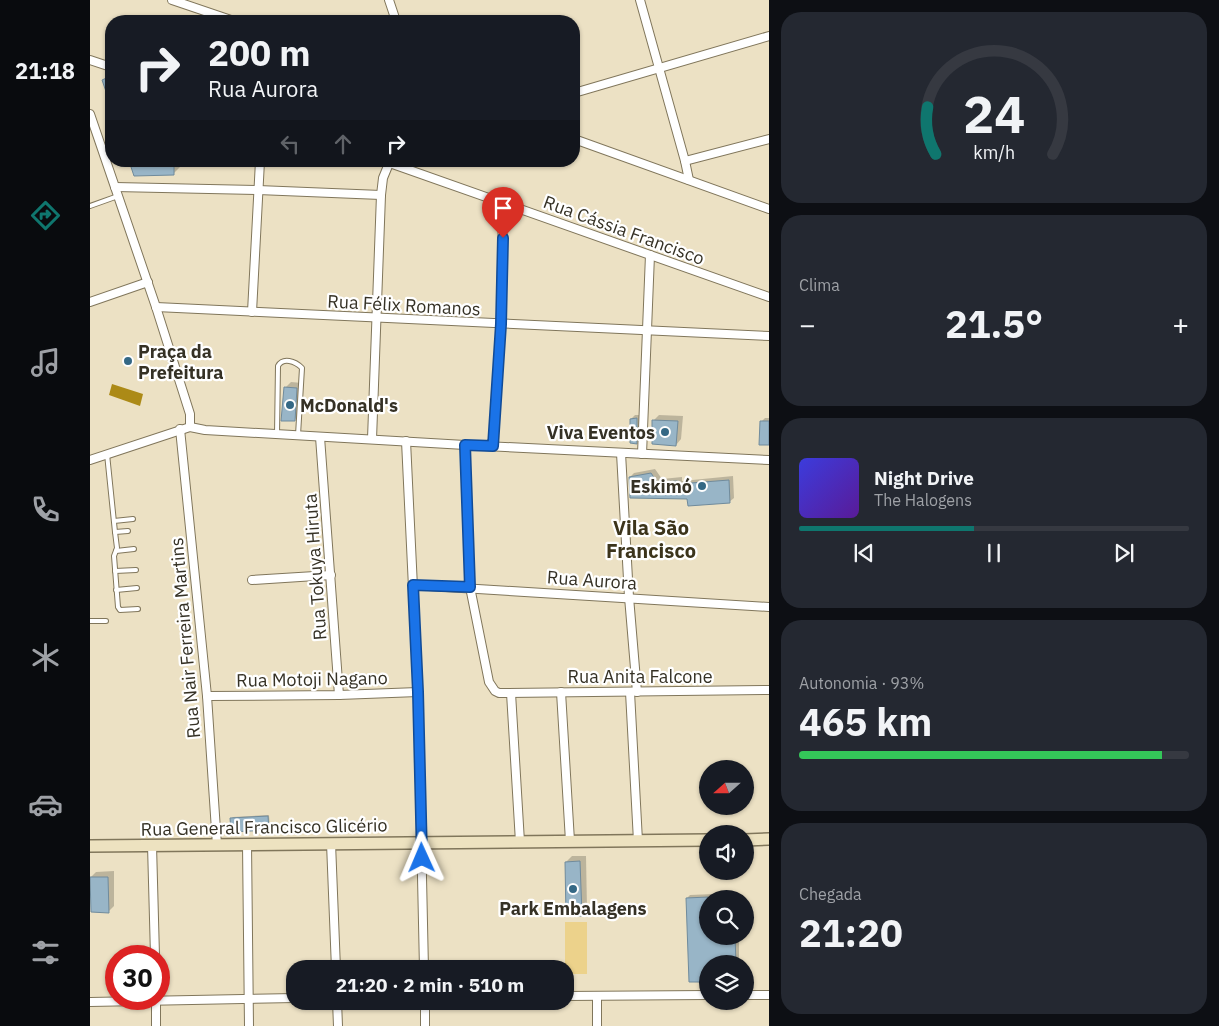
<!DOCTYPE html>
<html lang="pt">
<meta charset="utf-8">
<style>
body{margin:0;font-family:"IBM Plex Sans",sans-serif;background:#242831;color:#f1f3f6;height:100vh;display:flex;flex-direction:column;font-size:19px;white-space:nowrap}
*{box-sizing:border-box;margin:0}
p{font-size:16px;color:#9ea1a6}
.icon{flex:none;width:28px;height:28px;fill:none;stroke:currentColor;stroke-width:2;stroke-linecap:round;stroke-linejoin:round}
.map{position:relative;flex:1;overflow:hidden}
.panel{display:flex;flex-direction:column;gap:12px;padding:12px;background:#0d0f14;width:450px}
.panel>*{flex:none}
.banner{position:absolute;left:15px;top:15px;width:475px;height:152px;border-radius:20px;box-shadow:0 1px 4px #0004;background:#171b24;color:#f1f3f6;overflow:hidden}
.needle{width:32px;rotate:249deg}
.controls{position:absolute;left:609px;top:760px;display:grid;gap:10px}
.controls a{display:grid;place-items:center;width:55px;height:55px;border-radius:50%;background:#171b24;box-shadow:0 1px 4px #0004;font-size:25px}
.speed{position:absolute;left:15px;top:945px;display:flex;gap:10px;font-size:25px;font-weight:700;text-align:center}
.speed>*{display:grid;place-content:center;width:65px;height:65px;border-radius:50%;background:#171b24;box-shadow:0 1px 4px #0004;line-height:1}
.speed .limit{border:8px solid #d22;background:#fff;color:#111}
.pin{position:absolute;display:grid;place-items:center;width:42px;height:42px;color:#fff;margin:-51px -21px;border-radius:50% 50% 50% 0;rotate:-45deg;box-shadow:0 0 5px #0007}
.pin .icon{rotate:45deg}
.me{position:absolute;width:55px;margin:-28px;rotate:359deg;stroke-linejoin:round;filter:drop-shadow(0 0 4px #0008)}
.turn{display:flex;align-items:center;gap:18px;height:105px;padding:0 20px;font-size:22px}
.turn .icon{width:65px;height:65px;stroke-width:2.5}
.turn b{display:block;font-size:35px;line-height:42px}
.lanes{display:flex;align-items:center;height:48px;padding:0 20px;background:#0003;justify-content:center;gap:25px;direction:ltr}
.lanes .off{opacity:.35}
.big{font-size:38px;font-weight:700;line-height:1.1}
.panel .tile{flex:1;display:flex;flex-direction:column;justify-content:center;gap:8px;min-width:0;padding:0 18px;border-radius:20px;background:#242831}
.panel .dial{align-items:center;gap:0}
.dial svg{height:130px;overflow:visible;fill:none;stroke:#363941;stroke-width:7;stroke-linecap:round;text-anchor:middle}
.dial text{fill:#f1f3f6;stroke:none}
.song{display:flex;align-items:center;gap:15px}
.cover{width:60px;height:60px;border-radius:8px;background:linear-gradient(135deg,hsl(240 70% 55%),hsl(270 70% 35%))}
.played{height:5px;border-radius:2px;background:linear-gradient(90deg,#0f766e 45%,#363941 45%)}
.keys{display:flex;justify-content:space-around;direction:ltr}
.heat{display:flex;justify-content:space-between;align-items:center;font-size:28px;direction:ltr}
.charge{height:8px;border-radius:4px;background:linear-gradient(90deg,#34c759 93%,#363941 0)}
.trip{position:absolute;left:196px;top:960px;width:288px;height:50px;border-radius:20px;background:#171b24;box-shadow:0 1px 4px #0004;font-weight:700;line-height:50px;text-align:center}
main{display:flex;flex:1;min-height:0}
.menu{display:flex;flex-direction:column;width:90px;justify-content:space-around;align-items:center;background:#090b0e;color:#9ea1a6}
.menu .icon{width:35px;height:35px}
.menu .active{color:#0f766e}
.menu b{font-size:22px;color:#f1f3f6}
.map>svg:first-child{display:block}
</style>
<main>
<nav class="menu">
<b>21:18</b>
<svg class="icon active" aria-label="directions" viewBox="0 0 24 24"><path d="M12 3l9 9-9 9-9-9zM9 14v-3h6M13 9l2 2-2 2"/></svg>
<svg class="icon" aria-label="music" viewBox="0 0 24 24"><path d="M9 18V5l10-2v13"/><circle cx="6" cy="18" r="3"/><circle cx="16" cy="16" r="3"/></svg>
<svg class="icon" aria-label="phone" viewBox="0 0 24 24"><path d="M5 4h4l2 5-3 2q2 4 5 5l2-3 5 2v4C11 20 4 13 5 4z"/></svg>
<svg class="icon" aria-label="climate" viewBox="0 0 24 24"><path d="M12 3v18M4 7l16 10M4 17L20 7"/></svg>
<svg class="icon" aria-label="car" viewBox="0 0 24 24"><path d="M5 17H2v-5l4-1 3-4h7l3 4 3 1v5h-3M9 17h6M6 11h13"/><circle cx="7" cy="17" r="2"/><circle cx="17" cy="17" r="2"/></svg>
<svg class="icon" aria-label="filters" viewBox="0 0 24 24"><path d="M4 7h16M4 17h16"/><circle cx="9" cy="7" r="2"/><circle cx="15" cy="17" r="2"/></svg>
</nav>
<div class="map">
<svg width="679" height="1026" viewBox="0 0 679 1026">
<rect width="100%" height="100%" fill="#ece1c4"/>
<rect fill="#ecd28b" x="475" y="922" width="22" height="52"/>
<path fill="#ac8a17" d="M22,384l31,10 -3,12 -31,-11z"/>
<g fill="#0003">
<path d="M21,73v30l-7,-22z"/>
<path d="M40,161h51v5l-8,8z"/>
<path d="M201,382l11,1 -2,31 -6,6 -9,-32z"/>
<path d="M545,415h5v24l-4,4 -5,-24z"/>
<path d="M569,415l24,1 -2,23 -5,6 -22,-25z"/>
<path d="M675,418h4v25l-8,-21z"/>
<path d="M565,469l7,10 20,-2v4l51,-5 1,22 -5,4 -40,-5 -59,-20 4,-4z"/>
<path d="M179,815l1,13 -2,1 -37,-10 2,-2z"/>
<path d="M482,856h14l1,53 -6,6 -15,-53z"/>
<path d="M24,871v35l-6,6 -18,-34 6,-6z"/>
<path d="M648,893v6h-30v37h31v28h-31l-21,-66 3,-3z"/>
</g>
<g fill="#98b5c7" stroke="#708b9c">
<path d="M21,76v27h-1l-8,-23z"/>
<path d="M39,161h45v14l-40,1z"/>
<path d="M194,387l13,1 -2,33h-14z"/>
<path d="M547,418v26l-7,-1v-24z"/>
<path d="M562,420l26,1 -2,25 -24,-2z"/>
<path d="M670,421h9v24h-10z"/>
<path d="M561,473l6,9 21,-1v3l51,-4 1,23 -42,3 -1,-7 -57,-1 -1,-21z"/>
<path d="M178,816l1,14 -38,2 -1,-14z"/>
<path d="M490,861l2,55h-16l-1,-54z"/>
<path d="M0,877h18l1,36 -18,-1z"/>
<path d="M618,897v39h27l1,28h-28v18h-19l-3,-84z"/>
</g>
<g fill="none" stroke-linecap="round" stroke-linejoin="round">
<g stroke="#80765b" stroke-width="6">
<g id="lane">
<path d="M0,206l28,-10"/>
<path d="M187,434l1,-68c5,-9 17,-5 24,2l-4,67"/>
<path d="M17,454l8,78 2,16 -3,8 4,51 2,3 18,-1"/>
<path d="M24,521l19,-2"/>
<path d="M25,532l13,-1"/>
<path d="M26,551l18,-2"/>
<path d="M25,571l21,-1"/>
<path d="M26,590l21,-2"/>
<path d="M0,621h16"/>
</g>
</g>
<g stroke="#80765b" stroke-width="10">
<g id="street">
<path d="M82,0l62,21"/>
<path d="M299,0l7,21"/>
<path d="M550,0l45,161 4,19"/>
<path d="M0,60l21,7"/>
<path d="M484,93l195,-57"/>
<path d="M0,114l66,193 34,107v13"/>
<path d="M484,139l195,70"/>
<path d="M294,161l385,136"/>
<path d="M595,161l84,-22"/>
<path d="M25,187l143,3 123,5"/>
<path d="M0,302l58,-20"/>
<path d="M66,307l613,29"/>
<path d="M162,312l8,-151"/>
<path d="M90,429l27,267 10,149"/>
<path d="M230,437l19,258"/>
<path d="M282,439l9,-244 2,-17 7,-17"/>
<path d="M316,441l12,251 6,277"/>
<path d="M375,445l5,142 19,95 6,9 4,2 270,-3"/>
<path d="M403,446l8,-122 2,-121"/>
<path d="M531,453l8,144 8,95"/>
<path d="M552,454l8,-199"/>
<path d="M0,460l100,-33 15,3 260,15 304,15"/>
<path d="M162,580l79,-5"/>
<path d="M323,585l356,22"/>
<path d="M471,692l9,149"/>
<path d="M540,692l8,149"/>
<path d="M421,693l9,149"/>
<path d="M117,696l132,-1 79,-3"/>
<path d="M241,843l5,126"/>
<path d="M157,844l2,182"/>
<path d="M62,845l3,111"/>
<path d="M655,995h24"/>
<path d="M475,996l143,-1"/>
<path d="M66,999v27"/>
<path d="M247,1001l1,25"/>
<path d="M0,1002l205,-4"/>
<path d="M335,1026v-25"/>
<path d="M507,1026v-30"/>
</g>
</g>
<g stroke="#80765b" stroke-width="14">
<g id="secondary">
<path d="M655,840l24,-1"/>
<path d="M0,846l618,-6"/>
</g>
</g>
<use href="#lane" stroke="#fff" stroke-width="4"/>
<use href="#street" stroke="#fff" stroke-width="8"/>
<use href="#secondary" stroke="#ede2c0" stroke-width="11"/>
</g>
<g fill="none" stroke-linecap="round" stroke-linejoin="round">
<g stroke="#114b97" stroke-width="12">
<path id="route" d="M332,858l-4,-166 -5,-107 57,2 -5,-142 28,1 8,-122 2,-86"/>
</g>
<use href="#route" stroke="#1a73e8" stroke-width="9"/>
</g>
<g fill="#346885" stroke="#fff" stroke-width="2">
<circle cx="38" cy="361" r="5"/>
<circle cx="200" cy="405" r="5"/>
<circle cx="575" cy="432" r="5"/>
<circle cx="612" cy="486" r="5"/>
<circle cx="483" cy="889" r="5"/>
</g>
<g text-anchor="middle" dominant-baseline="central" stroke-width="4.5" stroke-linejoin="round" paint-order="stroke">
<g font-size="18" fill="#353125" stroke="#fff">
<text transform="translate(534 230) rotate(20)">Rua Cássia Francisco</text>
<text transform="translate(314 305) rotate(3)">Rua Félix Romanos</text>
<text transform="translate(225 567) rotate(-94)">Rua Tokuya Hiruta</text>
<text transform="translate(502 580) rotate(4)">Rua Aurora</text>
<text transform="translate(95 638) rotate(-95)">Rua Nair Ferreira Martins</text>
<text x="550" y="676">Rua Anita Falcone</text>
<text transform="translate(222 679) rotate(-1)">Rua Motoji Nagano</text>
<text transform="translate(174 827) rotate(-1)">Rua General Francisco Glicério</text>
</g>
<g font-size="18" font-weight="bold" fill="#353125" stroke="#fff" text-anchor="start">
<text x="48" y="351">Praça da<tspan x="48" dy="21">Prefeitura</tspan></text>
<text x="210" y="405">McDonald's</text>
<text x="565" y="432" text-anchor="end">Viva Eventos</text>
<text x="602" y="486" text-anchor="end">Eskimó</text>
<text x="483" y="908" text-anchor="middle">Park Embalagens</text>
</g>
<g font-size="20" font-weight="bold" fill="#3c341b" stroke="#fff">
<text x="561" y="527">Vila São<tspan x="561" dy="23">Francisco</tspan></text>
</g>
</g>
</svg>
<div class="controls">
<a><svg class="needle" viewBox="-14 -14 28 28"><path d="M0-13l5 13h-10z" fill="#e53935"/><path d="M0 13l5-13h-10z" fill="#9ea1a6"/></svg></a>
<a><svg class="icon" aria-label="sound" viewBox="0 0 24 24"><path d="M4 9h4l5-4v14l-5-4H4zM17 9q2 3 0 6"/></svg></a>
<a><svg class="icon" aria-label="search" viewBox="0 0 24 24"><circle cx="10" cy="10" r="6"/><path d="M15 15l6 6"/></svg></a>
<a><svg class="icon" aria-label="layers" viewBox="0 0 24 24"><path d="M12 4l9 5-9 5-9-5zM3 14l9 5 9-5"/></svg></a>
</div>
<div class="speed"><div class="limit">30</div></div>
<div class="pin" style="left:413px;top:238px;background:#d93025"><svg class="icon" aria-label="arrive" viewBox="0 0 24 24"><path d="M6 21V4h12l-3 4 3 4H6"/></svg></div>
<svg class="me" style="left:332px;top:858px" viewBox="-20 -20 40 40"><path d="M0-17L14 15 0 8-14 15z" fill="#1a73e8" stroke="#fff" stroke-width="4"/></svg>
<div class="trip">21:20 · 2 min · 510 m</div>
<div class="banner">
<div class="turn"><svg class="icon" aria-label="right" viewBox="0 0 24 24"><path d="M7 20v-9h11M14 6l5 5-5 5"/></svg><div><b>200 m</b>Rua Aurora</div></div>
<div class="lanes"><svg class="icon off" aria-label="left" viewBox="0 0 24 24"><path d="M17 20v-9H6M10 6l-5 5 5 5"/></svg><svg class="icon off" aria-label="ahead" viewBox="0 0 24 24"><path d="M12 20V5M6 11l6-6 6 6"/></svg><svg class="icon" aria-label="right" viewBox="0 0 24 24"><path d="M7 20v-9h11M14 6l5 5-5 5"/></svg></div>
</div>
</div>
<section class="panel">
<div class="tile dial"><svg viewBox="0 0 100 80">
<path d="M14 69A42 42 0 1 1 86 69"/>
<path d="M14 69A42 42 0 0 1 9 40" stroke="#0f766e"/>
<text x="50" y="56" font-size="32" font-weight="700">24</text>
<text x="50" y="72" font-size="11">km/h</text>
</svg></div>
<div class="tile"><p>Clima</p>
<div class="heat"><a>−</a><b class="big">21.5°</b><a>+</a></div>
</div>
<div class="tile">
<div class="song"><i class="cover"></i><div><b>Night Drive</b><p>The Halogens</p></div></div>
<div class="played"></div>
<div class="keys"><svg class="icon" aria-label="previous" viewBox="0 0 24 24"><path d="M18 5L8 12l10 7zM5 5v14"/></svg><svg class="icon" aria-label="pause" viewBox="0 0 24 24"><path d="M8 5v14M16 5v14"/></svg><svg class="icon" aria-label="next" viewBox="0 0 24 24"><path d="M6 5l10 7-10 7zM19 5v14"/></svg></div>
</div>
<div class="tile"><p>Autonomia · 93%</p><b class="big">465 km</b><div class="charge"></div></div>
<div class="tile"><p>Chegada</p><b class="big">21:20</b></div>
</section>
</main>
